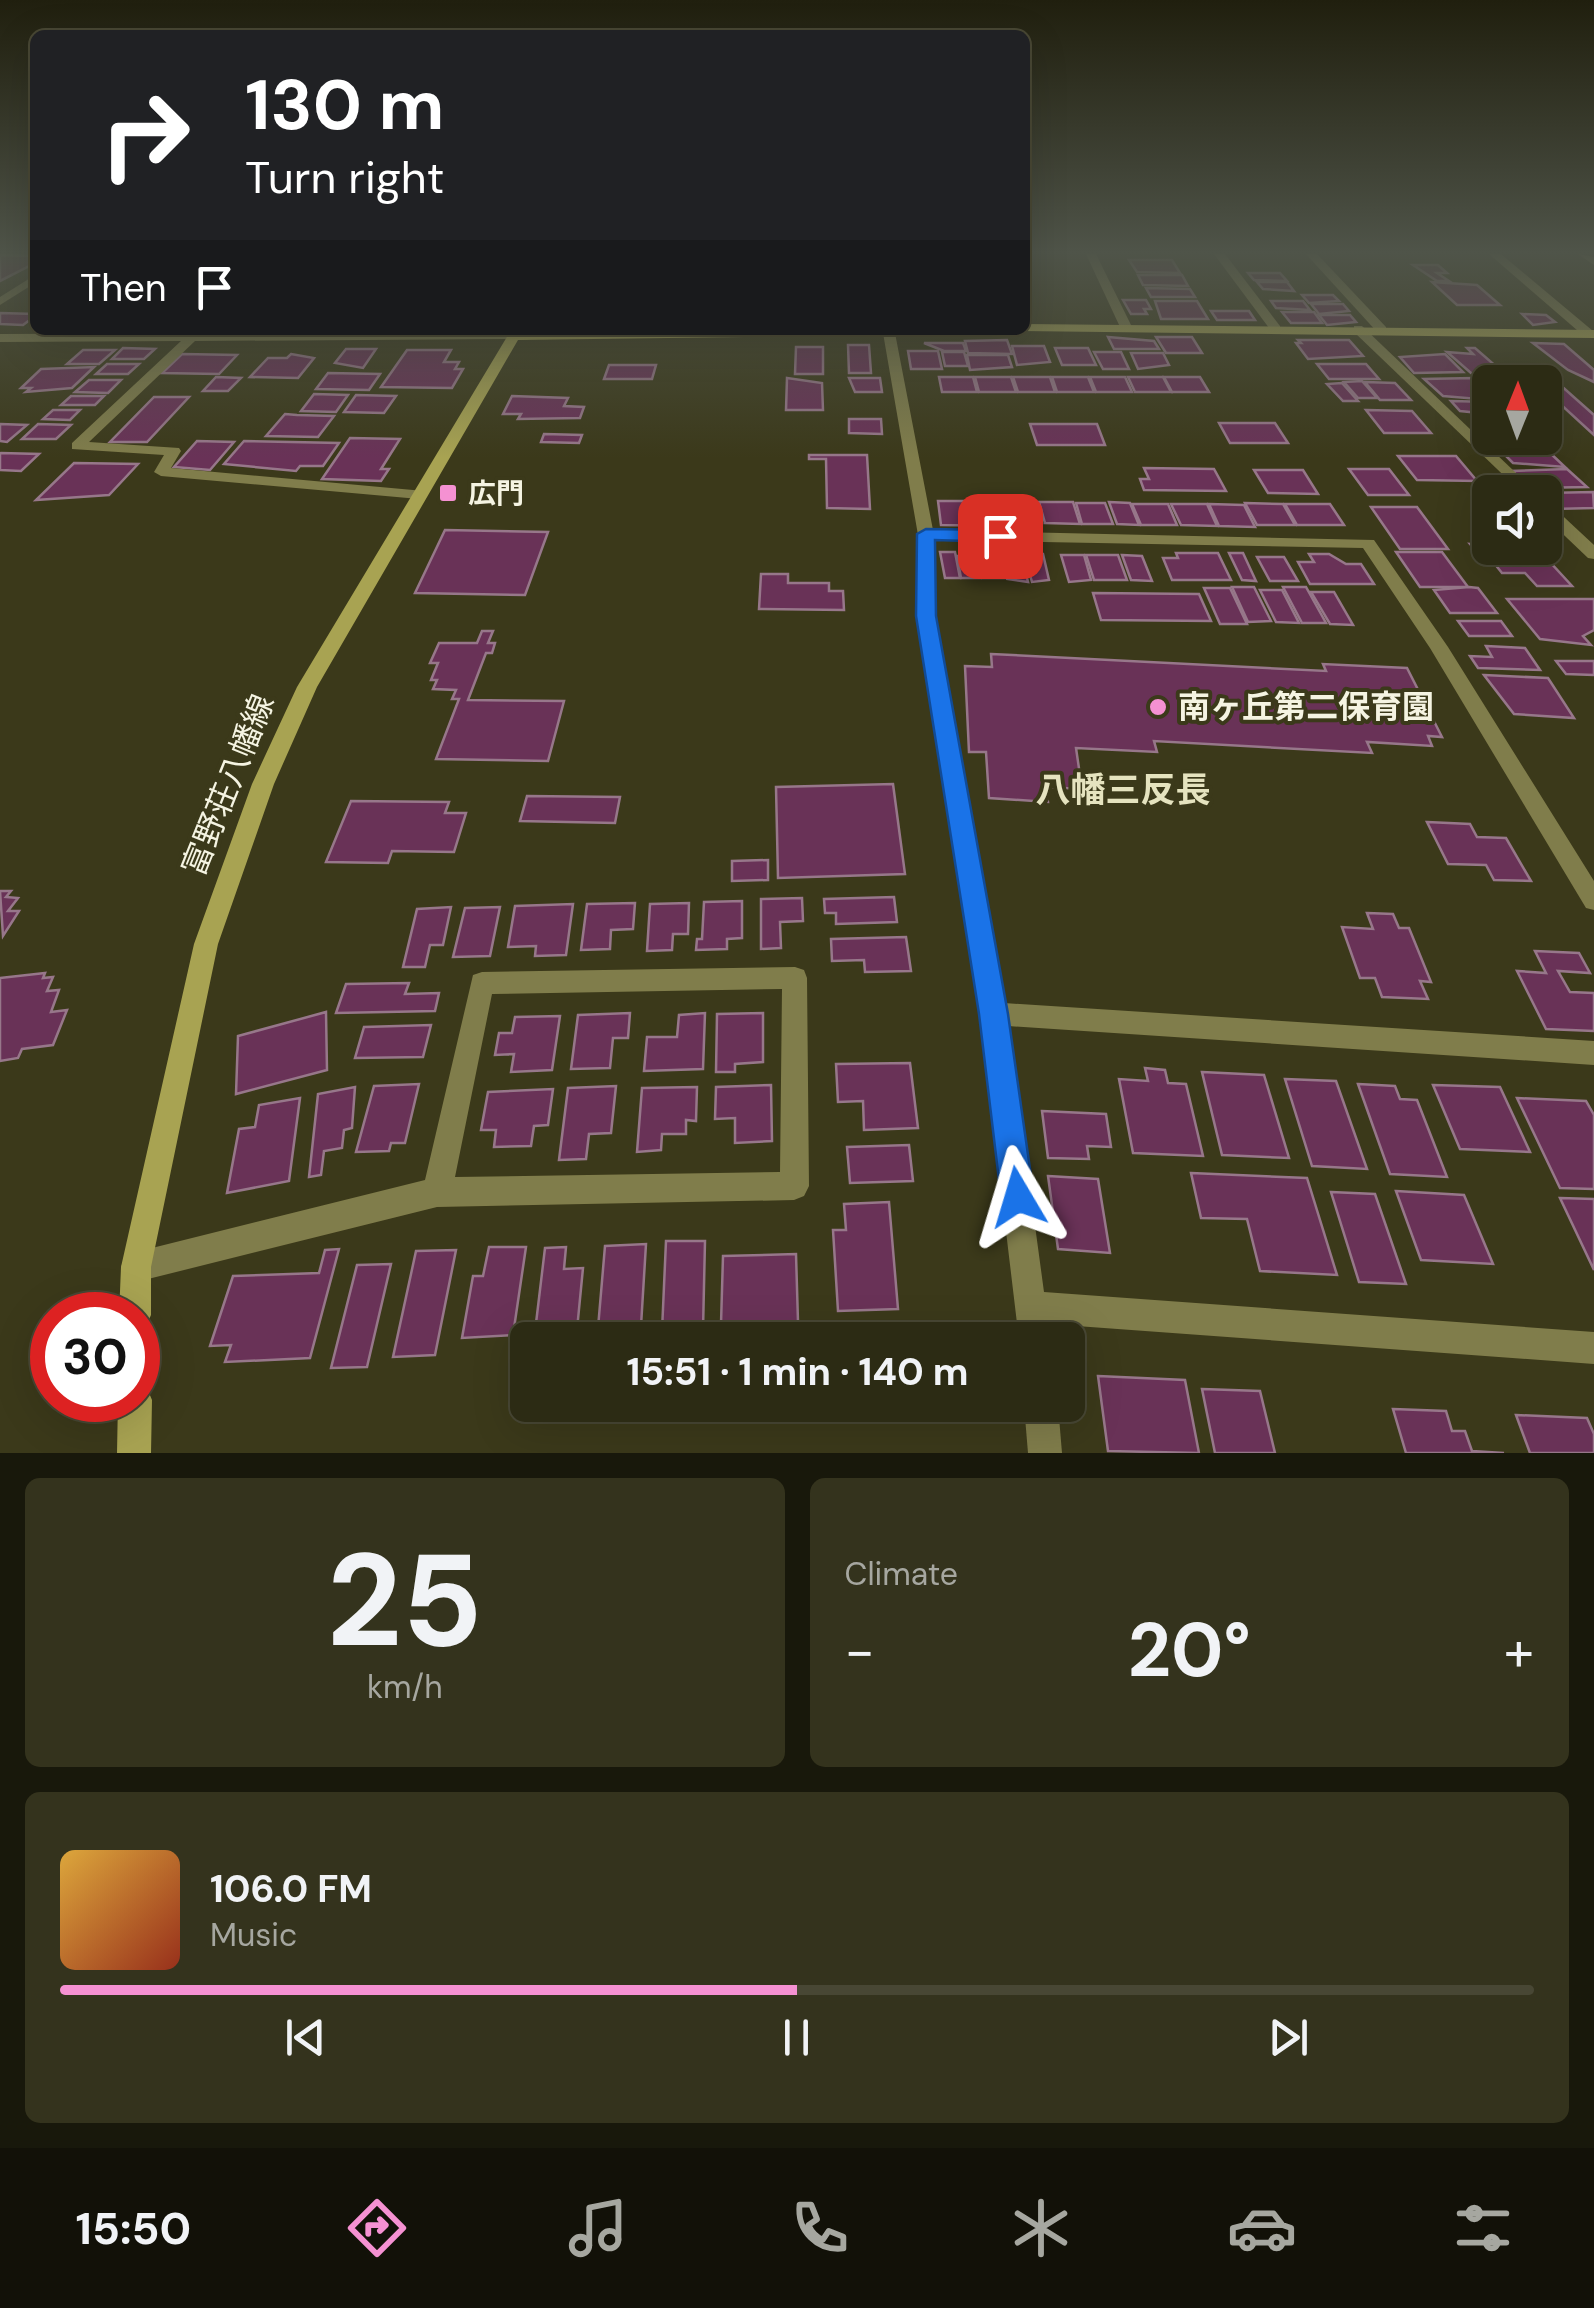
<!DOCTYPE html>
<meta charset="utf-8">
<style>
body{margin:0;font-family:"DM Sans","Noto Sans JP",sans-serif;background:#34331d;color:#f1f3f6;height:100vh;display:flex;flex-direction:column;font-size:38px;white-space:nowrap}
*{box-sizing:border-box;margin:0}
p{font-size:32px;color:#a6a7a0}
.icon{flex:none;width:55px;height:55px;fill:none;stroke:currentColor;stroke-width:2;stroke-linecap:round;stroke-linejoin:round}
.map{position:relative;height:1453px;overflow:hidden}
.details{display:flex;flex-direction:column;gap:25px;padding:25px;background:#18180b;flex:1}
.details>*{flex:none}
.hud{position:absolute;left:30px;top:30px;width:1000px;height:305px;border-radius:15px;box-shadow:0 10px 40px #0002,0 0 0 2px #484734;background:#202124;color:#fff;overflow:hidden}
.needle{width:65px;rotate:1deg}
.tools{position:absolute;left:1472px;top:365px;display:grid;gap:20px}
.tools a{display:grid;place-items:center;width:90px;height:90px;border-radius:15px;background:#2c2b14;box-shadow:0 10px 40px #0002,0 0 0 2px #484734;font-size:50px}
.speed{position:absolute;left:30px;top:1292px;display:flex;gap:20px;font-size:50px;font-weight:700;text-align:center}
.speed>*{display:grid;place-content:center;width:130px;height:130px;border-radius:50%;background:#2c2b14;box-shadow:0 10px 40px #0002,0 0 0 2px #484734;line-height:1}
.speed .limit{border:15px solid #d22;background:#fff;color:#111}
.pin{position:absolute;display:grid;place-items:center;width:85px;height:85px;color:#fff;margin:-42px;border-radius:20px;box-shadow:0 5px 15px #0006}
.me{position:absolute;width:110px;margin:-55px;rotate:353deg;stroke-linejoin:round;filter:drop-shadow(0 0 8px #0008)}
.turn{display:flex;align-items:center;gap:35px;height:210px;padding:0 50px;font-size:45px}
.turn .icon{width:130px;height:130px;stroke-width:2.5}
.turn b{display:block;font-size:70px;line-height:85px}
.then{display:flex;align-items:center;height:95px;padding:0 50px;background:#0003;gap:20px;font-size:38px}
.big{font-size:75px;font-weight:700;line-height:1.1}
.details .widget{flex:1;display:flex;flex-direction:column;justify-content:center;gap:15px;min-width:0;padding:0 35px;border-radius:15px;background:#34331d}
.details .dial{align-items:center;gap:0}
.dial b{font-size:130px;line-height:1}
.song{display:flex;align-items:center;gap:30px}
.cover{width:120px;height:120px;border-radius:15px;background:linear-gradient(135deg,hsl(40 70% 55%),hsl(10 70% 35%))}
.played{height:10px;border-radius:5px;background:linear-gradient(90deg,#f591d2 50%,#484734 50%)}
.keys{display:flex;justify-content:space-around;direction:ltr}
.heat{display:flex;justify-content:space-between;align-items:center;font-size:55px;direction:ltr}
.details .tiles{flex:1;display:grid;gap:25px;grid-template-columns:1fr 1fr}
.widget:last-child{grid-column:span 2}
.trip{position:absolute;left:510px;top:1322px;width:575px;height:100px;border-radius:15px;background:#2c2b14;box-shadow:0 10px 40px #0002,0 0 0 2px #484734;font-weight:700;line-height:100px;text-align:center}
.dock{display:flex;height:160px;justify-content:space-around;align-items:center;background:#121108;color:#a6a7a0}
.dock .icon{width:70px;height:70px}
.dock .current{color:#f591d2}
.dock b{font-size:45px;color:#f1f3f6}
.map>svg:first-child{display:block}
</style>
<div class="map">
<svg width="1594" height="1453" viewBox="0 0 1594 1453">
<rect width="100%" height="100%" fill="#3b391a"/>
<g fill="#693257" stroke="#97778a" stroke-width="2.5">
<path d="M0,255l35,1v7l-35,18z"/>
<path d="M1129,260h43l8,13 -43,-1z"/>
<path d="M1413,265h25l9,8h-10l12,8h-12z"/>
<path d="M1248,273h32l7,8 -33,-1z"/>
<path d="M1138,275h44l6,11 -45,-1z"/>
<path d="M1257,282h30l7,9 -31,-2z"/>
<path d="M1432,282l45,3 23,20h-43z"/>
<path d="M1146,288l44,1 5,8h-44z"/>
<path d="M1302,295h31l6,6 -30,2z"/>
<path d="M1123,300h23l5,9h-7l3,5h-16z"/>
<path d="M1155,301h42l11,18h-47z"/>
<path d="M1271,301h32l7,9 -34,-2z"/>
<path d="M1311,304h32l6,7 -30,3z"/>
<path d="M1211,311h38l6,9h-38z"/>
<path d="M1282,312h32l8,11h-31z"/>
<path d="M0,313l35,1v2l-12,9 -23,-1z"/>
<path d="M1522,314l24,1 9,7 -22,3z"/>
<path d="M1319,315h31l6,7 -29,3z"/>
<path d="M1108,337l46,4 5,8h-45z"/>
<path d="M1156,337h36l10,16h-36z"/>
<path d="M1007,340l5,14 -44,-1 -3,-12z"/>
<path d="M1298,340h51l14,16 -55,3 -12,-16h5z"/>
<path d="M924,343h39l3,8h-22z"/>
<path d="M1533,343l31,1 30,26v12l-26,-12z"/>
<path d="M848,345h21l2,28h-22z"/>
<path d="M1012,346h32l6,16 -33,3z"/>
<path d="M796,347h27v27h-28z"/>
<path d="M123,348l32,1 -11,10h-32z"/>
<path d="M1055,348h33l8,17h-34z"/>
<path d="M1467,348h8l31,27 -35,-2 -24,-21 26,2z"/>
<path d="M346,349h30l-13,19 -28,-5z"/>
<path d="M83,350h32l-16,14h-32z"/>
<path d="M407,350h44l-7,12h15l-4,7h8l-11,19 -71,-1z"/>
<path d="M908,351h30l4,18h-31z"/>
<path d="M942,352h22l4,14h-23z"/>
<path d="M1094,352h27l8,17h-26z"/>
<path d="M1131,353h32l6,12 -31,4z"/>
<path d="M182,354l55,1 -18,19 -57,-1z"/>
<path d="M291,354l23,4 -16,20 -48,-1 18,-19h19z"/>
<path d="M1445,354l18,18 -49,1 -14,-16z"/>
<path d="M967,355h41l4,12 -42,3z"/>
<path d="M107,364h32l-11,10h-32z"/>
<path d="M1317,364h49l13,15h-50z"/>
<path d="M609,365h47l-4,14h-48z"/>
<path d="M94,367l-22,21 -46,4 5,-4h-10l20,-19z"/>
<path d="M1520,367h20l54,48v20l-49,-45v-8h-8z"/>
<path d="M328,373l52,1 -11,16 -53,-1z"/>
<path d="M216,377l25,1 -13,13h-25z"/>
<path d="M939,377h34l4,15h-35z"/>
<path d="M975,377h36l5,15h-37z"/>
<path d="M1013,377h37l5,15h-37z"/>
<path d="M1052,377h36l6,15h-37z"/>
<path d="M1090,377h35l7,15h-36z"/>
<path d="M1128,377h35l8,15h-36z"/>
<path d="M1164,377h36l9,15h-37z"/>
<path d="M787,378l35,5 1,27h-37z"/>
<path d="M849,378h31l2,14h-27z"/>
<path d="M1474,378l16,14v8l-47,-4 -19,-17z"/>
<path d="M89,380h32l-13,13 -33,-1z"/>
<path d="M1362,381l15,17h-19l-14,-16z"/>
<path d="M1365,382l30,1 16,17h-31z"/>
<path d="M1342,383l16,18h-15l-16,-17z"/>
<path d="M314,394l34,1 -12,17 -35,-1z"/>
<path d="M356,395l40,1 -12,17 -40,-1z"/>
<path d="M71,396h33l-9,9h-34z"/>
<path d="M512,396l56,2 -4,8 20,1 -4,11 -62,1 3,-5h-18z"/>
<path d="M154,397h35l-42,45h-37z"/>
<path d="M1451,401l39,1v12l-30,-3z"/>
<path d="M53,410h27l-10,10 -27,-1z"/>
<path d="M1366,410l46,1 19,22h-47z"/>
<path d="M285,414l12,1 37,1 -16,21 -52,-1z"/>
<path d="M849,419h32l1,15 -33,-1z"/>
<path d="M1219,423h56l13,20h-58z"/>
<path d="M0,424l27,1 -20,17 -7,-1z"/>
<path d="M38,424l33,1 -15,14h-34z"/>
<path d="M1030,424h67l8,21h-68z"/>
<path d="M544,434l38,1 -3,8 -38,-1z"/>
<path d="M350,438l50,1 -19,30h8l-8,12 -59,-2z"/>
<path d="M1492,438h40l12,11 -43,-3z"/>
<path d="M197,441l37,1 -24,28 -36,-3z"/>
<path d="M244,441l95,2 -16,23h-23l-4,5 -72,-7z"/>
<path d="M1548,451l17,16 -52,-4 -11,-11z"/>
<path d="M0,454l1,-1 38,1 -18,17 -21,-1z"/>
<path d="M809,455h58l3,54 -43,-1 -1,-49h-17z"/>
<path d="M1398,456h58l21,25 -60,-1z"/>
<path d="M74,463l64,1 -29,31 -73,5z"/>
<path d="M1144,468l70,1 12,22 -82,-1 -4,-11h9z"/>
<path d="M1349,469h40l20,26h-41z"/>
<path d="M1567,469l20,18 -56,1 -19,-17z"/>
<path d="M1254,470h49l15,24 -50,-1z"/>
<path d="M1545,493l48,-1 1,16 -42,1 -7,-7z"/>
<path d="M938,501h60l5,25 -62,-1z"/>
<path d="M1000,502h36l6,21h-38z"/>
<path d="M1039,502h34l7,22 -35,-1z"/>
<path d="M1109,502l21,1 9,22 -22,-1z"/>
<path d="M1076,503h29l8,21h-31z"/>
<path d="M1245,503l38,1 12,21h-38z"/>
<path d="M1132,504h36l9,21h-36z"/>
<path d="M1171,504h36l10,22 -36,-1z"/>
<path d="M1209,504l35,1 11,22 -36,-1z"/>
<path d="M1285,504h45l14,21h-47z"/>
<path d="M1371,507h46l31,42h-48z"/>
<path d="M445,530l103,2 -23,63 -110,-2z"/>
<path d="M1470,544l67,4 35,38h-35l-12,-13h-23l-16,-20h-8z"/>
<path d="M940,552h15l5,26h-15z"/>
<path d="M1396,552h46l26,35h-48z"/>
<path d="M1176,553h42l13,27h-59l-9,-22h15z"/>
<path d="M1229,553h14l13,28 -14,-1z"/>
<path d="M1002,554h19l7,28 -21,-3z"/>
<path d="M1024,554h19l6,26 -17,2z"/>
<path d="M1309,554h20l17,10h15l13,20h-64l-12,-22h16z"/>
<path d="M1061,555h23l7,25 -22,2z"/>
<path d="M1086,555h32l9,25h-33z"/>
<path d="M1122,555l20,1 10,25 -21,-1z"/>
<path d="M957,556h19l4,22h-19z"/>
<path d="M978,556h22l4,22h-22z"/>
<path d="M1257,557h27l14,24h-28z"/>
<path d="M761,574h27v9h41v8h14l1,19 -85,-1z"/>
<path d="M1232,587h22l17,34 -23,1z"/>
<path d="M1283,587h23l20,36h-24z"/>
<path d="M1469,587l9,1 19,25h-47l-16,-23z"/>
<path d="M1204,588h26l17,36h-27z"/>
<path d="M1260,590h22l17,33 -23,-1z"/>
<path d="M1311,592h23l19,33 -23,-1z"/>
<path d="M1093,593l106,1 12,27 -110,-1z"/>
<path d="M1507,599h87v31l-11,6 8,9 -51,-6z"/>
<path d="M1458,621h43l11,15h-43z"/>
<path d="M482,631h11l-5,12h7l-3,10h-6l-18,47 96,1 -16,60 -112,-2 23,-60h-7l4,-9 -23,-1 4,-9h-6l7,-17h-8l9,-20h38z"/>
<path d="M1486,646l39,2 15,22 -62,-2 -8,-12 22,1z"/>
<path d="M991,654l335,17 -3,-7 84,4 35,69 -14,-1 4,10 -65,-4 5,11 -218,-12 3,11 -81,-4 6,41 -36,-2 2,15 -59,-4 -3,-46h-17l-4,-86 27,1z"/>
<path d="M1556,661h38v14l-28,-1z"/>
<path d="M1484,675l64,3 26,40 -60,-4z"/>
<path d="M893,784l12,90 -127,4 -2,-91z"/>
<path d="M527,796l93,1 -5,26 -95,-2z"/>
<path d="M351,801l98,1 -4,11h21l-12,39 -62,-1 -4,12 -62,-1z"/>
<path d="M1427,822l43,2 7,13 29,1 25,43 -37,-1 -8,-15 -38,-1z"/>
<path d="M768,860v20l-36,1v-20z"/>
<path d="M0,891h11l-5,6 12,1 -10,13h11l-16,25z"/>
<path d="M894,897l3,25 -61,2v-11h-11l-1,-14z"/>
<path d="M802,898l1,23 -23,1 1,26 -20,1v-50z"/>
<path d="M742,901v37l-15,1v10l-31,1 1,-11h5l2,-37z"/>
<path d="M635,903l-2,26 -22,1 -1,19 -29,1 6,-46z"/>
<path d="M689,903l-1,31h-15l-1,16 -25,1 3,-47z"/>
<path d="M573,904l-7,51 -31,1 1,-10 -28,1 7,-41z"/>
<path d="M451,907l-8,38h-13l-5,22h-22l14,-58z"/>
<path d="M500,907l-10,49 -37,1 12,-49z"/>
<path d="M1367,913l26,1 6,14h10l22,54 -11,-1 8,18 -46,-2 -7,-19h-15l-18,-51 31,2z"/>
<path d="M906,937l5,34 -46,1 -1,-12 -32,1 -1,-22z"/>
<path d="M1535,951l44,2 11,20 -32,-2 12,21 24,1v38l-48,-2 -29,-58 29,2z"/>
<path d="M45,973l-2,5 10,-1 -6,14 12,-1 -8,22 16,-2 -14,35 -31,4 -4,9 -18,3v-83z"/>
<path d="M409,983l-4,11 34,-1 -4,18 -99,2 10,-29z"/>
<path d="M326,1012l1,58 -91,24 2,-58z"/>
<path d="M630,1013l-2,25h-15l-3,30 -39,1 7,-54z"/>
<path d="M705,1013l-2,56 -59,2 3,-34h30l2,-22z"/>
<path d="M763,1013v49l-28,2v8h-19l1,-58z"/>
<path d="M560,1016l-8,54 -41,2 3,-18 -19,1 4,-22h13l3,-16z"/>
<path d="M431,1025l-8,32 -68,1 9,-31z"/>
<path d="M910,1063l8,65 -54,2 -1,-29 -25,1 -2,-38z"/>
<path d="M1145,1068l20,2 3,13 18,1 17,72 -70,-3 -14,-74 29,2z"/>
<path d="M1202,1072l62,3 25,83 -67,-3z"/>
<path d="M1285,1079l51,2 31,88 -55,-3z"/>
<path d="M419,1084l-14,59h-14l-2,8 -33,1 18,-66z"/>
<path d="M1358,1084l37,2 5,13 17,1 30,77 -57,-3z"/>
<path d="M771,1085l1,56 -37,2v-25l-20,1 1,-32z"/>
<path d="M1433,1085l67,2 30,65 -70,-3z"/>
<path d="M616,1086l-5,47 -22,1 -3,25 -27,1 9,-72z"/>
<path d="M355,1087l-3,41 -8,2 -2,18 -18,3 -3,24 -12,2 9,-83z"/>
<path d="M697,1087l-1,34 -10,-1v14h-24l-1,16 -24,2 5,-64z"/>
<path d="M553,1089l-5,36 -14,1 -3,20 -37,1 2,-17h-15l7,-38z"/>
<path d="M300,1098l-11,83 -62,12 12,-64 16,-2 4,-22z"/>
<path d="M1517,1098l69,3 8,14v74l-34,-1z"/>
<path d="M1042,1111l64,3 5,33 -24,-1 2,13 -41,-1z"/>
<path d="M909,1145l4,36 -63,2 -3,-36z"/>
<path d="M1191,1173l116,5 30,97 -77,-4 -13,-52 -46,-1z"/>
<path d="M1048,1176l50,3 12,74 -52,-4z"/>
<path d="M1396,1191l68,4 29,69 -72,-4z"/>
<path d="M1331,1192l44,2 31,90 -47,-2z"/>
<path d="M1560,1198l34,1v71z"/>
<path d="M889,1202l9,107 -60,2 -5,-81h13l-2,-26z"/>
<path d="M666,1241h39l-2,89 -41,1z"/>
<path d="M646,1244l-5,82 -43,2 7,-82z"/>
<path d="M489,1247h37l-13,88 -51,3 11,-62h10z"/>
<path d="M566,1247l-2,22 19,-1 -7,72h-42l11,-92z"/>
<path d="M339,1249l-29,109 -85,4 6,-17 -21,1 23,-70 86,-3 6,-23z"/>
<path d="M456,1250l-21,105 -42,2 23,-106z"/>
<path d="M796,1254l2,68 -77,2 2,-68z"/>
<path d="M391,1264l-24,103 -36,1 26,-103z"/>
<path d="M1098,1376l87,4 14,73 -91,-2z"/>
<path d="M1202,1389l58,2 15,62h-60z"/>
<path d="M1393,1409l53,2 6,20h13l7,20 32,2h-98z"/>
<path d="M1516,1415l71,3 7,16v19h-64z"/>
</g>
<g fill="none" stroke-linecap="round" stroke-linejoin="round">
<g fill="#807d4b" fill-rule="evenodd">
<path d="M1086,254h10l36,73 -2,3 -10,-3z"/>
<path d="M1214,254h11l55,72v6h-8z"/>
<path d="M1306,254h11l69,73v6h-8z"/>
<path d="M1489,254h12l92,77v6h-8z"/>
<path d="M1578,254l16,3v8z"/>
<path d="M35,275v8l-35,22v-8z"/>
<path d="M1354,326h8l174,166h-15l-167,-160z"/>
<path d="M886,330l9,3 38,197 441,10 74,107 146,234v29l-8,-2 -156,-260 -67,-100 -429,-8 1,77 69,386 590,38v24l-586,-39 36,266 550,40v32l-545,-40 2,16h-32l-39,-326 -63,-397 1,-82 -35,-202z"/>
<path d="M514,332l6,4 -2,3 -323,2 -106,101 90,6 2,3 -10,17 253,23v6l-5,2 -258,-23 -7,-4 10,-17 -92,-6v-6l109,-102 -181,1v-8z"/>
<path d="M1545,503l6,2 43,40v14l-6,-1 -43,-41z"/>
<path d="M795,967l9,3 3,8 2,208 -5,10 -10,4 -357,7 -301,75 -11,-4 -4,-11 4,-11 11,-4 289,-72 48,-205 9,-3zM782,989l-2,183 -325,5 37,-183z"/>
<path d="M1024,1405h34l4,48h-34z"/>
</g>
<g fill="#a8a352" fill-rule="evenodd">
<path d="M1025,324l569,6v8l-573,-7 4,-1z"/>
<path d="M511,330h461l-6,4 -448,6 -201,347 -43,97 -56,160 -67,323v48l-5,11 -8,4v-15h-19l2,-48 73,-323 58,-160 45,-97z"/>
<path d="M138,1384l9,4 5,12 -1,53h-34l1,-53h20z"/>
</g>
</g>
<linearGradient id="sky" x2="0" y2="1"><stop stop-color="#201f0e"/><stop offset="0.55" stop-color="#4f5449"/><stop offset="1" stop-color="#4f5449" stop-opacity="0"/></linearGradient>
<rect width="1594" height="458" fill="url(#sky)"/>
<path fill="#1a73e8" stroke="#114b97" stroke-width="2.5" d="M926,529l74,1 9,6 -9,6 -65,-2 1,76 72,398 26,183 -5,12 -11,5 -12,-5 -5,-12 -22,-183 -63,-398 1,-82z"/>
<g fill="#f591d2" stroke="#3b391a" stroke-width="4">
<rect x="438" y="483" width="20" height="20" rx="5"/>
<circle cx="1158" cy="707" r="10"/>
</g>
<g text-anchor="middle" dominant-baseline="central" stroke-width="8" stroke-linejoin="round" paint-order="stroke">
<g font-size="28" font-weight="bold" fill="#f5f4e2" stroke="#3b391a" text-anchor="start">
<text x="468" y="493">広門</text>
</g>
<g font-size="32" font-weight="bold" fill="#f5f4e2" stroke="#3b391a" text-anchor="start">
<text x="1178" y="707">南ヶ丘第二保育園</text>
</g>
<g font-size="32" fill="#f5f4e2" stroke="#3b391a">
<text transform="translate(228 785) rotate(-68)">富野荘八幡線</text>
</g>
<g font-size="35" font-weight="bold" fill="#e5e3bf" stroke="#3b391a">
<text x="1123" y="790">八幡三反長</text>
</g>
</g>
</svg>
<div class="tools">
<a><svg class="needle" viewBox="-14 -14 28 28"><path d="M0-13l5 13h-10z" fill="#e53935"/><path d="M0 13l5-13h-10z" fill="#a6a7a0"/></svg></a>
<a><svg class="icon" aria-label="sound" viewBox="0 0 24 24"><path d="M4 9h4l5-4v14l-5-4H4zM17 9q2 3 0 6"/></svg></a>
</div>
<div class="speed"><div class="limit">30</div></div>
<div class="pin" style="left:1000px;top:536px;background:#d93025"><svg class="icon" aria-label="arrive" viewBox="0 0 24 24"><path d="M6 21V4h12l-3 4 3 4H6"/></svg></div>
<svg class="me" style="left:1018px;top:1197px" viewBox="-20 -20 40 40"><path d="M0-17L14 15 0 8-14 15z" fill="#1a73e8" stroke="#fff" stroke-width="4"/></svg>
<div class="trip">15:51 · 1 min · 140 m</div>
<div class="hud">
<div class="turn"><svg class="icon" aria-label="right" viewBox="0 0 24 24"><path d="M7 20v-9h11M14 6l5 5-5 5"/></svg><div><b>130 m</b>Turn right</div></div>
<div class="then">Then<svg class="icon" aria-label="arrive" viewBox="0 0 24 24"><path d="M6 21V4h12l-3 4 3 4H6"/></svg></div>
</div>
</div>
<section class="details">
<div class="tiles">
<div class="widget dial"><b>25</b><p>km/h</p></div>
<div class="widget"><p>Climate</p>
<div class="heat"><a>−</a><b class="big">20°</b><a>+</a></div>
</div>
<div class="widget">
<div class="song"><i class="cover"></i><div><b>106.0 FM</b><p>Music</p></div></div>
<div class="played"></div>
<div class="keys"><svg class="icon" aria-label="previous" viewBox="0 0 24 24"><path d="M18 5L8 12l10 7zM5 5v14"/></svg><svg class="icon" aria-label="pause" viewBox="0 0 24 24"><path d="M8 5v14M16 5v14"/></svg><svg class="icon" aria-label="next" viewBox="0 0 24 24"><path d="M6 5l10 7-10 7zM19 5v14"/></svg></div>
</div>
</div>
</section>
<nav class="dock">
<b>15:50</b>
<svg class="icon current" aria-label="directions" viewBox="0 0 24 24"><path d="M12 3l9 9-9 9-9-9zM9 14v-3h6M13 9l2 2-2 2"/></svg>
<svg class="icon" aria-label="music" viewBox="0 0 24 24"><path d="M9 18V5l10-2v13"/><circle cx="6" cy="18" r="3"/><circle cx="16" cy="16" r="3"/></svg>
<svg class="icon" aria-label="phone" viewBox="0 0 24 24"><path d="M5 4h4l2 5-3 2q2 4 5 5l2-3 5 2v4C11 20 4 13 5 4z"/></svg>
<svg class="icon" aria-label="climate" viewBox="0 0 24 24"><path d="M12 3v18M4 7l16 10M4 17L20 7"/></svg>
<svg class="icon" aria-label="car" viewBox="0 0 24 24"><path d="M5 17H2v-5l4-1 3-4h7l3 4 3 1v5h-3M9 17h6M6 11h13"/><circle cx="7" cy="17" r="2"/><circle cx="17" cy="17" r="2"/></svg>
<svg class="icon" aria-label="filters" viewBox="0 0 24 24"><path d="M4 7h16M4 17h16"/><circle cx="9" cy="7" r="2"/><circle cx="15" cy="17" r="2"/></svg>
</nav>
